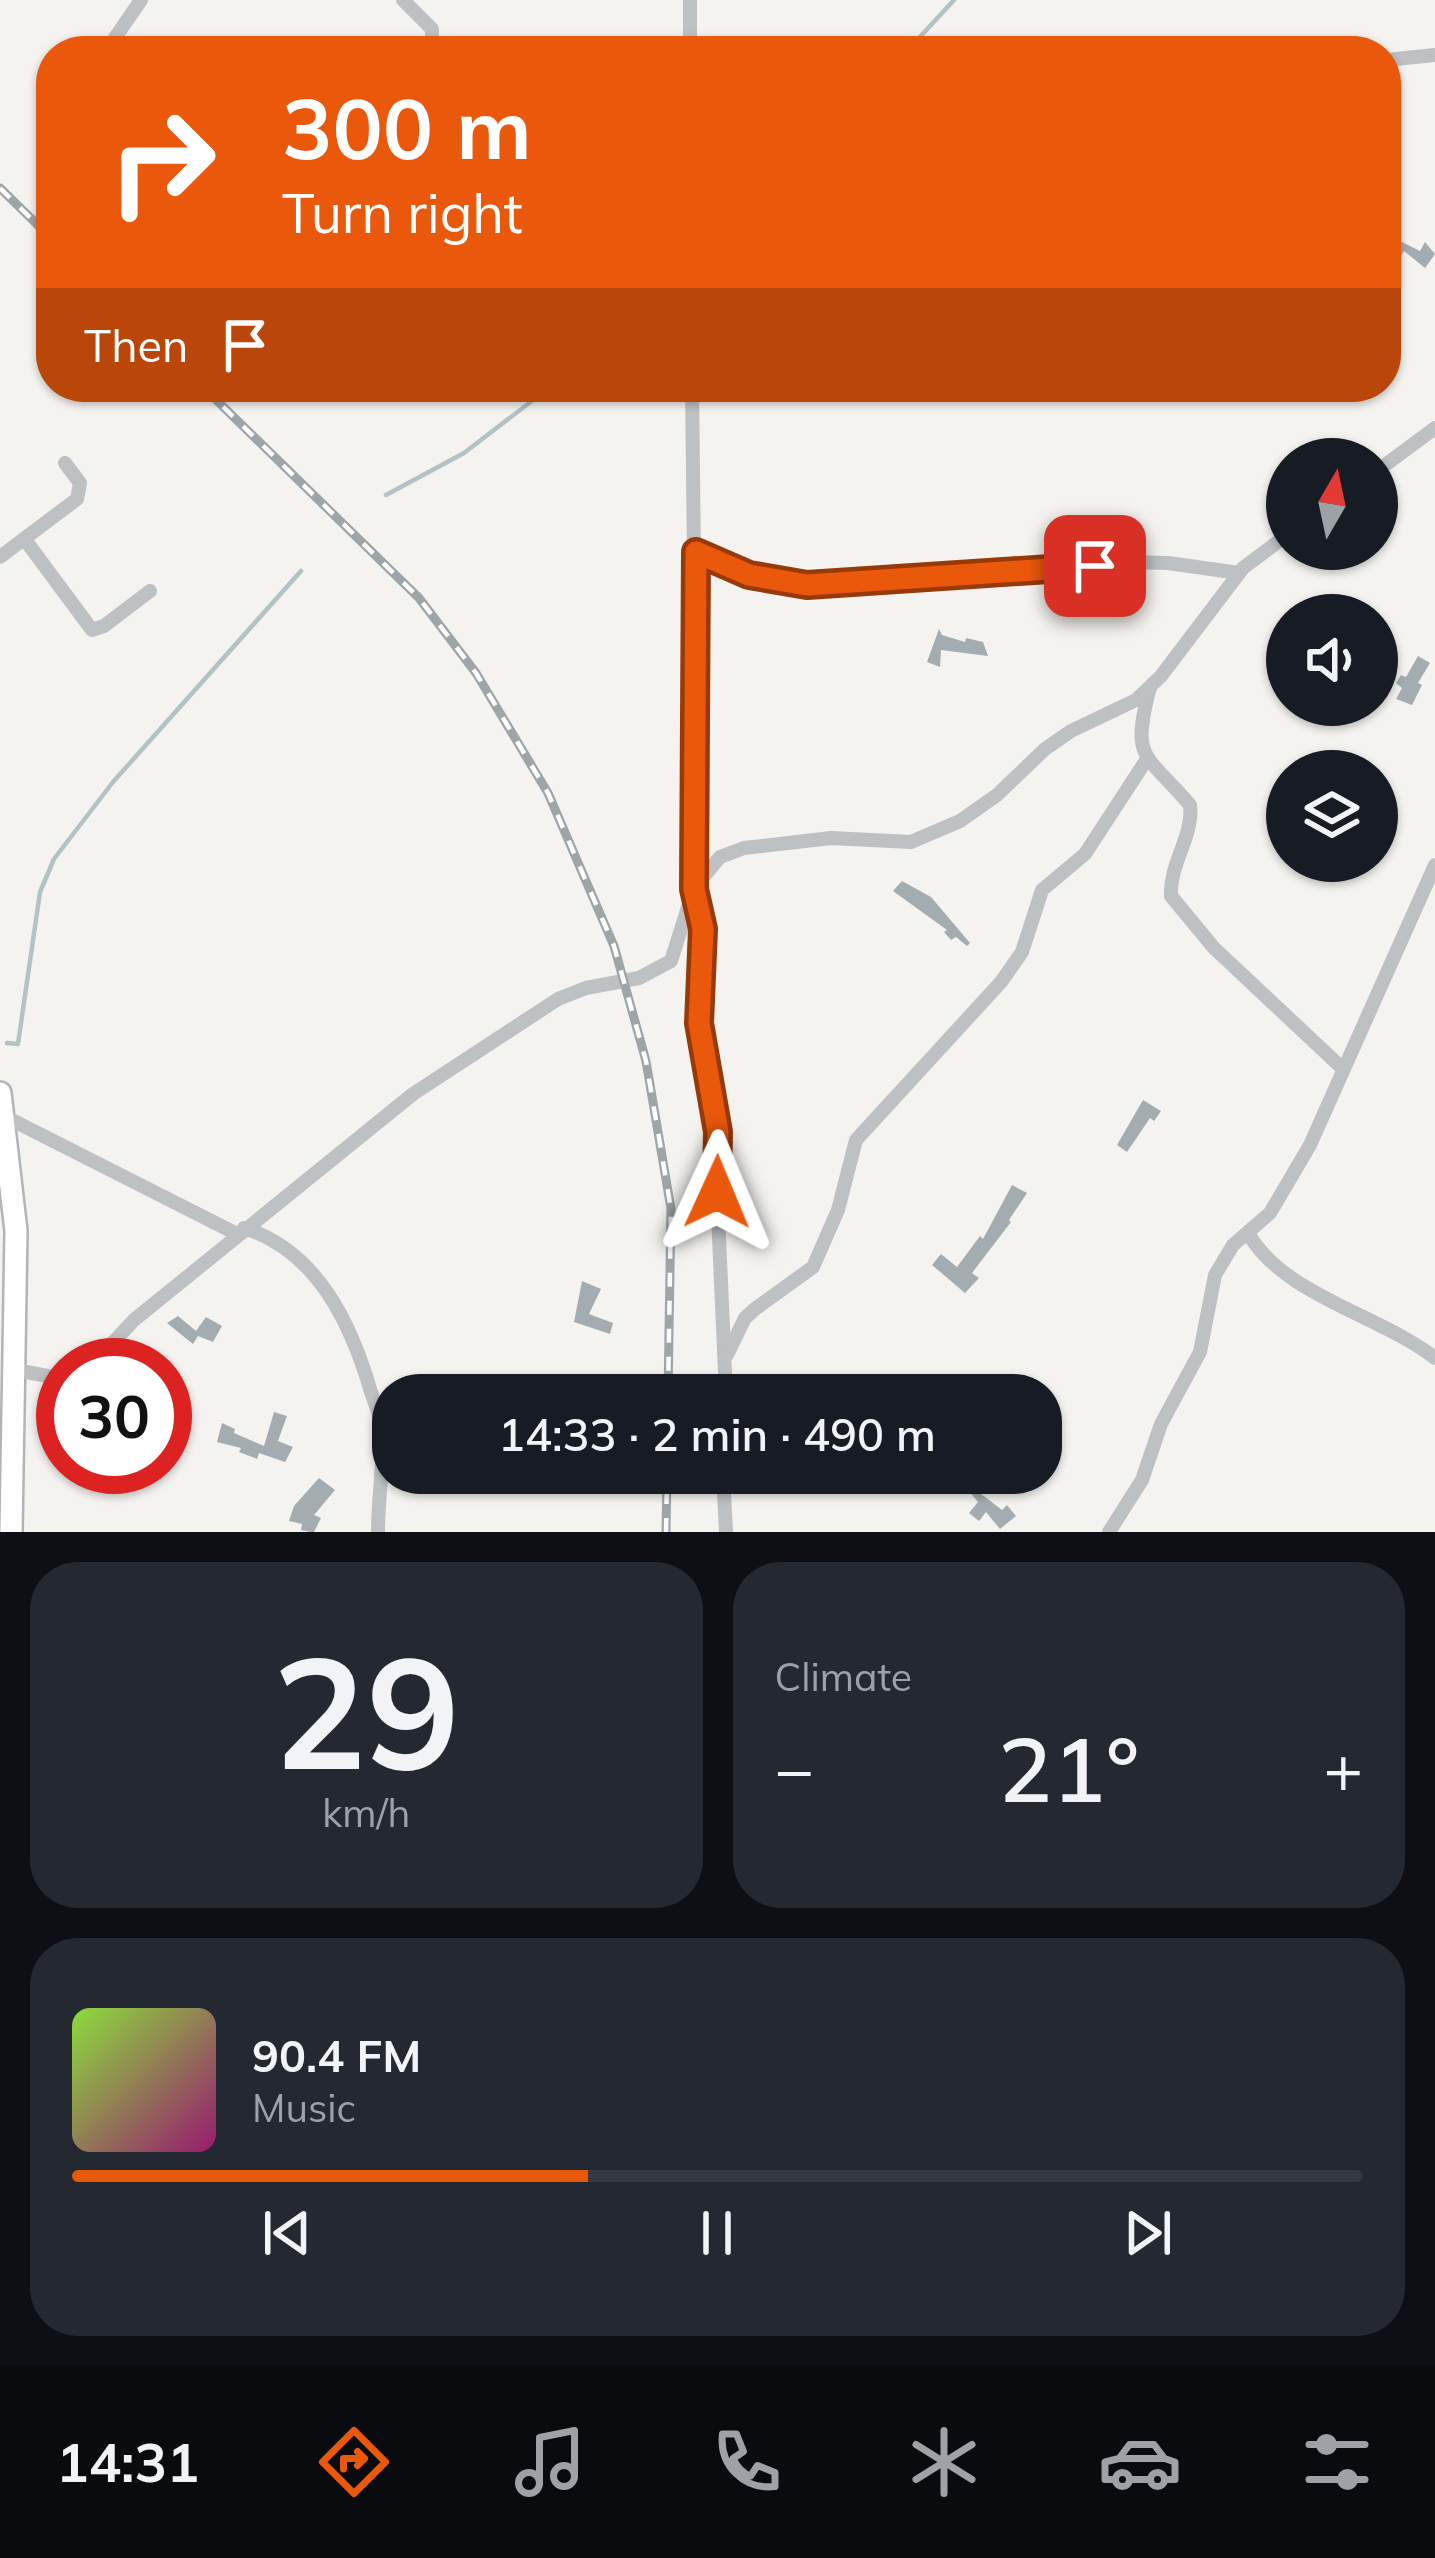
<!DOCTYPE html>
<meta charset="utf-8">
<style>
body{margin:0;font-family:Mulish,sans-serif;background:#242831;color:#f1f3f6;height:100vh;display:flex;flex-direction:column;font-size:45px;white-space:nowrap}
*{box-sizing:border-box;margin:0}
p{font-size:39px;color:#9ea1a6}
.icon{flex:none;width:66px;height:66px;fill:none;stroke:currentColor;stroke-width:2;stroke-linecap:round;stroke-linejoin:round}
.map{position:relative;height:1532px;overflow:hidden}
.details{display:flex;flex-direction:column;gap:30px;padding:30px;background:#0d0f14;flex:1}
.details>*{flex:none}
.hud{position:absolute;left:36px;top:36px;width:1365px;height:366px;border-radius:48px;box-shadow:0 3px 9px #0004;background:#ea580c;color:#fff;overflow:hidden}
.needle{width:78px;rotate:9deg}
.tools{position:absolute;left:1266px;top:438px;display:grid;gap:24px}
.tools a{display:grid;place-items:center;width:132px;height:132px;border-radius:50%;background:#171b24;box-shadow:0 3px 9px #0004;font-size:60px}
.speed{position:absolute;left:36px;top:1338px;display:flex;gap:24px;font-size:60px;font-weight:700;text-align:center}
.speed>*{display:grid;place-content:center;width:156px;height:156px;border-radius:50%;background:#171b24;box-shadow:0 3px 9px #0004;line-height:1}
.speed .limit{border:18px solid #d22;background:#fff;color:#111}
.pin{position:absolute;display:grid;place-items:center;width:102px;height:102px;color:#fff;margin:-51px;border-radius:24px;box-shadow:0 6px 18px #0006}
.me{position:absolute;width:132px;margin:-66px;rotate:1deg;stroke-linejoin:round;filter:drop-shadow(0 0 9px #0008)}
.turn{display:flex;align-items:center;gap:42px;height:252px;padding:0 48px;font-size:54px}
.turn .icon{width:156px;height:156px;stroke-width:2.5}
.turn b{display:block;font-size:84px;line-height:102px}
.then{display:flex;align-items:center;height:114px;padding:0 48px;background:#0003;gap:24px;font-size:45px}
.big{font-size:90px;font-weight:600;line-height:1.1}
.details .card{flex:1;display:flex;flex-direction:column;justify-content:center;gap:18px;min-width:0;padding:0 42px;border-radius:48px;background:#242831}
.details .dial{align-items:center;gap:0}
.dial b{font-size:156px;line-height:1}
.song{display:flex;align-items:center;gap:36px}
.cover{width:144px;height:144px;border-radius:18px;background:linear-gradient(135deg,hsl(90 70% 55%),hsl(320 70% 35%))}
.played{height:12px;border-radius:6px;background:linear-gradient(90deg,#ea580c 40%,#363941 40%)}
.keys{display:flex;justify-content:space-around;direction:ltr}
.heat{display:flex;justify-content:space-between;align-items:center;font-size:66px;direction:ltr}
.details .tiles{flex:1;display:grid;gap:30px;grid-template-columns:1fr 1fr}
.card:last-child{grid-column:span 2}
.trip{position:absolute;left:372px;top:1374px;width:690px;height:120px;border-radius:48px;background:#171b24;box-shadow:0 3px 9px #0004;font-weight:600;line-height:120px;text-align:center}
.tabs{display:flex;height:192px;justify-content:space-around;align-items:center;background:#090b0e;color:#9ea1a6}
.tabs .icon{width:84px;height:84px}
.tabs .selected{color:#ea580c}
.tabs b{font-size:54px;color:#f1f3f6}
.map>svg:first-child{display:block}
</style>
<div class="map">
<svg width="1435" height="1532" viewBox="0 0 1435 1532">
<rect width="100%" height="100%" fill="#f4f3ef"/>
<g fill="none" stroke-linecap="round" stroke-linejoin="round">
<g stroke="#b3c2c4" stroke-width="4.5">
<path d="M907,51l47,-51"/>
<path d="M386,495l78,-42 86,-66"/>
<path d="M7,1043l11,1 22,-152 14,-33 59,-77 188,-211"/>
</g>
</g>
<g fill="#a3adb1">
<path d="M1386,234l34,17 5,-9 10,12 -10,14 -21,-17 -3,5 -5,-3 -10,22z"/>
<path d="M939,629l3,6 23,7 1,-4 17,4 5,14 -47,-6 -1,17 -13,-5z"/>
<path d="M1418,656l12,7 -12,20 4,2 -10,20 -16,-6 6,-11 -6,-5 5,-8 5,2z"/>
<path d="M902,881l29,16 39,46 -3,3 -11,-9 -5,3 -7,-8 3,-2 -54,-39z"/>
<path d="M1143,1100l18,11 -7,10 -4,-3 -23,34 -10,-7z"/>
<path d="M1012,1185l15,8 -18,27 2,2 -39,51 7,5 -14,15 -33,-28 9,-11 16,13 23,-31 3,3z"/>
<path d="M582,1281l19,8 -12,25 24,9 -3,11 -36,-12z"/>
<path d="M178,1316l18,15 10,-14 16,9 -9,16 -15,-6 -5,8 -26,-21z"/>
<path d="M274,1412l13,4 -9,25 15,6 -8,15 -26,-9 -2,6 -18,-7 2,-4 -24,-6 5,-19 13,6 -1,4 30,13z"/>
<path d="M319,1478l16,12 -21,25 7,3 -7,14h-4l-9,-2 1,-6 -13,-3 5,-15z"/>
<path d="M972,1487l30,23 5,-5 9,11 -16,13 -14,-17 -7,9 -10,-8 9,-11 -10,-12z"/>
</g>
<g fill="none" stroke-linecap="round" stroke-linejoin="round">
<g stroke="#b0b5b8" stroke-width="26">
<path id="primary" d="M0,1093l16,138 -5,301"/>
</g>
<g stroke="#bdc1c4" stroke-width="14">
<path d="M403,0l29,29v22"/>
<path d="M690,0v51"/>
<path d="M1253,44l64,7"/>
<path d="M106,51l35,-51"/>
<path d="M1386,60l49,-5"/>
<path d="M692,387l5,432 -3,69 9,42v24l-4,69 19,109 -1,60 9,203"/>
<path d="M1377,471l58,-43"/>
<path d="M26,541l66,89 12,-4 46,-35"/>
<path d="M696,552l53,23 58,10 322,-23 39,1 71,10"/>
<path d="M0,557l77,-58 3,-16 -15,-20"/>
<path d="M1150,688c-20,73 -4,65 40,117 4,31 -21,59 -19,91l43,52 128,120"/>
<path d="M4,1116l233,118"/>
<path d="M244,1228c73,23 107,95 127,164 5,15 12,30 12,46 0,31 -5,62 -5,94"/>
<path d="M1248,1233c35,62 130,81 187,125"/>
<path d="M727,1355l18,-37 10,-9 58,-42 25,-57 18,-70 145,-158 21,-30 20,-62 43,-36 62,-95"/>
<path d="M92,1365l42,-45 279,-226 145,-95 28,-11 53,-10 32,-17 23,-73 26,-31 24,-9 87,-10 80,4 49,-21 37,-26 48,-46 26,-18 65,-31 25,-24 82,-108 44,-33"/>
<path d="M16,1370l47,9"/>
<path d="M723,1473l3,59"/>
<path d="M1109,1532l33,-52 19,-56 39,-72 15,-77 18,-30 37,-32 40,-68 125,-280"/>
</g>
<use href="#primary" stroke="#fff" stroke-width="21"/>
<g stroke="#9ea5a9" stroke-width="9">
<g id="rail">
<path d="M0,188l51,50"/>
<path d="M203,387l216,211 57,75 72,120 66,153 32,115 25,148 -3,186"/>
<path d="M666,1532l1,-59"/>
</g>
</g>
<use href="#rail" stroke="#fff" stroke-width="4.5" stroke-dasharray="14" stroke-linecap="butt"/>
</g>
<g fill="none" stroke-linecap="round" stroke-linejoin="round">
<g stroke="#983908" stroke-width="30">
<path id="route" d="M717,1192l1,-60 -19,-109 4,-94 -9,-40 2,-337 53,23 58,10 288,-19"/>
</g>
<use href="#route" stroke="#ea580c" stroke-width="21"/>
</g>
</svg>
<div class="tools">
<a><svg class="needle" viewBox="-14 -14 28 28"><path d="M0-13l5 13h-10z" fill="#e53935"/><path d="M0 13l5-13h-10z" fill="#9ea1a6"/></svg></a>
<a><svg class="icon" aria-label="sound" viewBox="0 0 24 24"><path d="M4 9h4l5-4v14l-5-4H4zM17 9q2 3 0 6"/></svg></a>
<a><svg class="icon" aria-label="layers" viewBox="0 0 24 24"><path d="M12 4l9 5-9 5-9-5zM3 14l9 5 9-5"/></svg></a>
</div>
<div class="speed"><div class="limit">30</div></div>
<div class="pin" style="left:1095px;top:566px;background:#d93025"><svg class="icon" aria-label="arrive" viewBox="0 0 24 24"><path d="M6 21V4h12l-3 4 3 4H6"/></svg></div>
<svg class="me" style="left:717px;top:1192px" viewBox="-20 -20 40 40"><path d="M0-17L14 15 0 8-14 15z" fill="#ea580c" stroke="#fff" stroke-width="4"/></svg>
<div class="trip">14:33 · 2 min · 490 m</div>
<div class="hud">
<div class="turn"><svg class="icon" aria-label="right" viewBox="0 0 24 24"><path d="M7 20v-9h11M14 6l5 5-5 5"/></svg><div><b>300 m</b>Turn right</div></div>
<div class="then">Then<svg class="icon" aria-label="arrive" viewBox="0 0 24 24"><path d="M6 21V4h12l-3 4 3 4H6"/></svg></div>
</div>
</div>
<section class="details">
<div class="tiles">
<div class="card dial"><b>29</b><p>km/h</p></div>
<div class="card"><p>Climate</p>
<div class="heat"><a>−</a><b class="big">21°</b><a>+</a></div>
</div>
<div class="card">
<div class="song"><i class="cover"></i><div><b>90.4 FM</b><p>Music</p></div></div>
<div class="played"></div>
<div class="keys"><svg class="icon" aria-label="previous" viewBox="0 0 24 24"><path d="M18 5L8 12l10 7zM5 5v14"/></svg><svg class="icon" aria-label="pause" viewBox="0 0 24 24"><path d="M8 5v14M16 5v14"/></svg><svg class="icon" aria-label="next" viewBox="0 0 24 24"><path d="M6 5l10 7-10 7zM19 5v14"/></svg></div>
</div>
</div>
</section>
<nav class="tabs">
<b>14:31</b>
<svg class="icon selected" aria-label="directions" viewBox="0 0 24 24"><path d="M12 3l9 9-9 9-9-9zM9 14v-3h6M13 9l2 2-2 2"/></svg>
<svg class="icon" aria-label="music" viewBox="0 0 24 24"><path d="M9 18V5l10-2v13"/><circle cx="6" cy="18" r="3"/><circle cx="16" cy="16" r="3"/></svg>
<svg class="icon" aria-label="phone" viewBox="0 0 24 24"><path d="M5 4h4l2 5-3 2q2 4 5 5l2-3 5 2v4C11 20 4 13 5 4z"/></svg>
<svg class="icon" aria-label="climate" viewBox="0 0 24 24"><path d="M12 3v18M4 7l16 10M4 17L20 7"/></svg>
<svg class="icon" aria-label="car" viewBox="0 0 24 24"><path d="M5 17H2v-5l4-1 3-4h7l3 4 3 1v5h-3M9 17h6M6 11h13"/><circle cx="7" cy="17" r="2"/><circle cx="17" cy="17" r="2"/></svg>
<svg class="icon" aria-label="filters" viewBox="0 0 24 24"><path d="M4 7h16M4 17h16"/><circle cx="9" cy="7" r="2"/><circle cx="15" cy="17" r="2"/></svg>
</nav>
